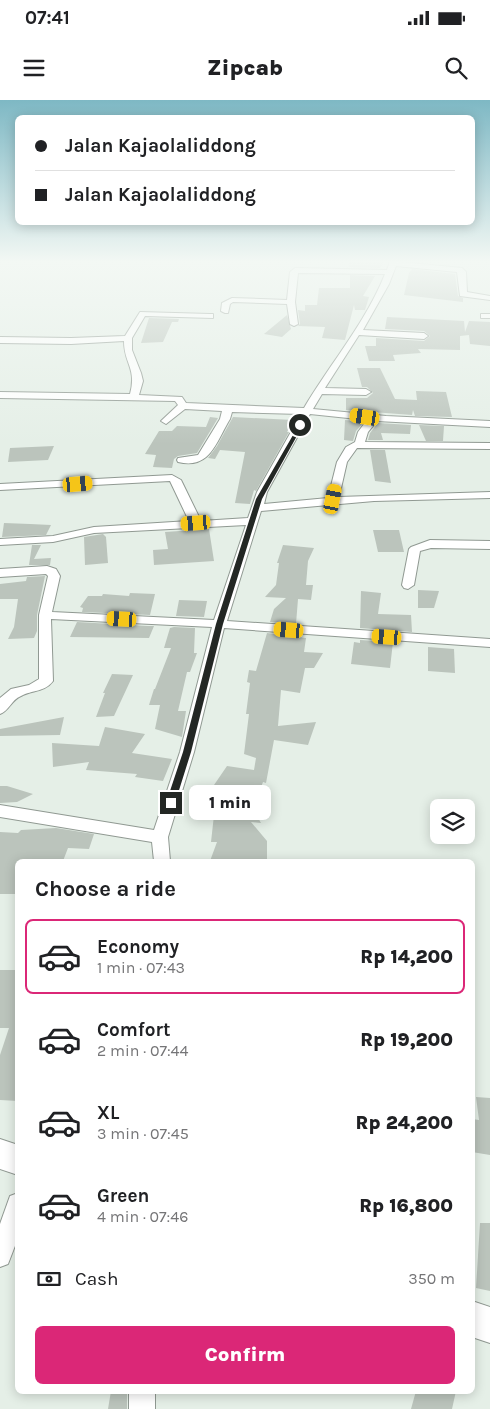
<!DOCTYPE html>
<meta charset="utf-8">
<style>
body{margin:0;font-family:Karla,sans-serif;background:#f2f2f2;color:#202124;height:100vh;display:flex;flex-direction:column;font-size:19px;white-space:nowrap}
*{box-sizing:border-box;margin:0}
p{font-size:16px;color:#757577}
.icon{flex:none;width:28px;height:28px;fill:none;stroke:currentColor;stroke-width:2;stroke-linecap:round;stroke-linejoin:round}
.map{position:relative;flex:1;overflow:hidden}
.sheet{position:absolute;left:15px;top:759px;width:460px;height:535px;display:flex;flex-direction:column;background:#fff;border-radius:8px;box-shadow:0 2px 12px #0003}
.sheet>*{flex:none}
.hud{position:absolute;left:15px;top:15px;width:460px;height:110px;border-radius:8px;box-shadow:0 2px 12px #0003;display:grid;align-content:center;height:110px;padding:0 20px;background:#fff}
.controls{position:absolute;left:430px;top:699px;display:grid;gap:10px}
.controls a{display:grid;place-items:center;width:45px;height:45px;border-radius:8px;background:#fff;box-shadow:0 2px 12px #0003;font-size:25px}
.end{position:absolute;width:22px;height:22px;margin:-11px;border:6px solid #232724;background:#fff;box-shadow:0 0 0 2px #fff}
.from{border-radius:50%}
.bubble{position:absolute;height:35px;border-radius:8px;background:#fff;box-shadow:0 2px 12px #0003;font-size:16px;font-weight:800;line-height:35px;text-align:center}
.car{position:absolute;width:15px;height:30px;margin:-15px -8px;border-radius:6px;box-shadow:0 0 4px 1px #0007;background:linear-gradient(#f5c518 24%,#345 0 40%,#f5c518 0 76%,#345 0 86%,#f5c518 0)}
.hud b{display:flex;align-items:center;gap:18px;height:48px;font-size:19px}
.hud b+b{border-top:1px solid #e0e0e0}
.hud i{width:12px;height:12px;background:#202124}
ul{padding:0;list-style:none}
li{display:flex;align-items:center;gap:15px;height:75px;margin:0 10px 8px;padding:0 10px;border:2px solid transparent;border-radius:8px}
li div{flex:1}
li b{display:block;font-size:19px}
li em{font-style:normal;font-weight:800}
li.active{border-color:#db2777}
li>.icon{width:45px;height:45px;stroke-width:1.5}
h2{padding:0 20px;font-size:22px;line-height:60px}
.pay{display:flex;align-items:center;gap:12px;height:55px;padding:0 20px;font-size:19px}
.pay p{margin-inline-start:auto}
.primary-button{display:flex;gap:10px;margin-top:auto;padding:10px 20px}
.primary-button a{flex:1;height:58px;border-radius:8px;background:#db2777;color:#fff;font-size:20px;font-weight:800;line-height:58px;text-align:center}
.status{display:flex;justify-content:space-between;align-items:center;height:35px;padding:0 25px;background:#fff;direction:ltr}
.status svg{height:14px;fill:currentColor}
header{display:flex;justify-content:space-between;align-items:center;height:65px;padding:0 20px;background:#fff;font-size:22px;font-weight:800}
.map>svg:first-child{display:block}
.building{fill:#bbc4bc}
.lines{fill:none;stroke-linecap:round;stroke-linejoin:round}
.minor-casing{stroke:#909992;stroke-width:2}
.highway-casing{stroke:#909992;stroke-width:2}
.minor{fill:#fff;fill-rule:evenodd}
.highway{fill:#fff;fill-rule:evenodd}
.route{fill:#232724}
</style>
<div class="status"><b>07:41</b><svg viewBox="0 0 49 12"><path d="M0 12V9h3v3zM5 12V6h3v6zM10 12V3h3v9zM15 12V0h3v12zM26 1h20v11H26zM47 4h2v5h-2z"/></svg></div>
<header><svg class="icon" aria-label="menu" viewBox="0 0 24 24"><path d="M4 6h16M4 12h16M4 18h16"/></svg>Zipcab<svg class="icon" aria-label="search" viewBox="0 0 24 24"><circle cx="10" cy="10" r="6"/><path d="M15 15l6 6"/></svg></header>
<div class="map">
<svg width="490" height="1309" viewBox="0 0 490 1309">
<rect width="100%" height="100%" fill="#e5efe7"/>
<g class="building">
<path d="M349,161L383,162L380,168L349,167Z"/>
<path d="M412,169L455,174L458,196L463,198V202L404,195L409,173Z"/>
<path d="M350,175L375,176L363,196L369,197L365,210H355L354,205L345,240L322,238L325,227L298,226L300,224L298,210L305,211V205H317L319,188H350Z"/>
<path d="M287,215L291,229L282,237L264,234Z"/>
<path d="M387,217L464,221L465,232L469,221L490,222V246L470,244L469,235L460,236V250L418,249L421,253L393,255L395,261H369L365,246H376V238L424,241L430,236L424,231L385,229Z"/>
<path d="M149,218L179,219L178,222H172L163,242L141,243Z"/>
<path d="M357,268H380L395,299L417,300L416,291L446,292L452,317L415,316L413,310L412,315L346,310V298H367L373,293L367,287H362Z"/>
<path d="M210,317L218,318L197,353L178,356L174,359L172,368L153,367L156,355L145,354L159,331H172L177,326L206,327Z"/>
<path d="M233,317L293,320L287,332H289L256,391L254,390L250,404L235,403L245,352L220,350L215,359L208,358L217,346Z"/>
<path d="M345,320L364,322L356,331L353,341L344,340Z"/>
<path d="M378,323L411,325L410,334L381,333L383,340H368L370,333Z"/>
<path d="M419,325L444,326L443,341H426Z"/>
<path d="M54,346L48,360L8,362L10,348Z"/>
<path d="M370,350H385L391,383L375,381Z"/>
<path d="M4,423L30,424L51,425L46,435L2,437Z"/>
<path d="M209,429L214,461L154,465L153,450L168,449L165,432Z"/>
<path d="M373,430H399L404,452H378Z"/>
<path d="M103,434L106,437L108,463L85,465L84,437Z"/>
<path d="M32,445H41L34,459L51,458L50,465H29Z"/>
<path d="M283,445L314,448L308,461L306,485H313L311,500L298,499L296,524L270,522L274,509L286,498L265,497L276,485L279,463H277Z"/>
<path d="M45,476L37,515V531L34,538L8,539L14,527L18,499H0V484L26,481L27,477Z"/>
<path d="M418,490L439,491L434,508H418Z"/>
<path d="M361,491L381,493L378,514L411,515L412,532L360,528Z"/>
<path d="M130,493L155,494L150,515L82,512L83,508L80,507L88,496H102L103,494L129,496Z"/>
<path d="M179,500L207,501L204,517L176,516Z"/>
<path d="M77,522L148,526H154L149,538L70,537Z"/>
<path d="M174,527L195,528L194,553H197L190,572H187L178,611H186L182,637L155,629L160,605H149L154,589H155L171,548H164L170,528Z"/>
<path d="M267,533L306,538L304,552L323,553L314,568H305L300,593L281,590L278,626L316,622L308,645L274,640L266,683L263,682L253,709L261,723L251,722L267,741V761H210L217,742H211L215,706H217L214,685L227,666L254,670L256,658L244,654L249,614H246L250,583L247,582L249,570L256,571Z"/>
<path d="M360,540L393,542L390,568L351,564L354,542L360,543Z"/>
<path d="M428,547L454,549L455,573L428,571Z"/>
<path d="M112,574L133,575L114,616L96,617L105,593H103Z"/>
<path d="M64,617L60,635L0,636V629Z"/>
<path d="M105,627L145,634L132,653L172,659L163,681L135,677L137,674L86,670L89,662L53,667L52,643L99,646Z"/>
<path d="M0,686H7L33,694L17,702L0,703Z"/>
<path d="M56,728L94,734L89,749L68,748L63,761H18V794H0V732L18,733L21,730Z"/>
<path d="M0,870H18V1001L0,1000V955L9,928H0Z"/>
<path d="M476,997L490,998V1055L472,1052V1019L479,1020Z"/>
<path d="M480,1123H490V1191L476,1188Z"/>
<path d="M111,1291H127V1309H108Z"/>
<path d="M416,1291H456L452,1309H411Z"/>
</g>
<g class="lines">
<g class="minor-casing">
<g id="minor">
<path d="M390,161L462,168L466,172L467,192L490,196V200L460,196L457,172L396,166L389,184L363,230L424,233L428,236L424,239L359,235L325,288L366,289L371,292L366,295L322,294L313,309L386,316L490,321V327L377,321L368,332L365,342L490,343V349L357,348L347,362L339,397L490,392V398L374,401L261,411L227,521L490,539V547L224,528L194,652L168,737L170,761H154L152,742L0,717V705L154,730L180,652L212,527L51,519L53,581C45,592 32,590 21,596C11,600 9,611 0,614V598L11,589L29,585L39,579V515L48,476L46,474L0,477V469L47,466L56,469L60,476L52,512L214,520L246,425L94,433L53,442L0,445V439L53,436L94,427L189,421L170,381L0,390V384L172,375L181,380L201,421L248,418L257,392L301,314L232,312L230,319C216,342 210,370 178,362L177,360L178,358L198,355L220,319L222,311L185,309L166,324L161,321L178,305L175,301L0,298V292L130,294C137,268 124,264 124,241L71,244L0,243V237L71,238L125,236L140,212L210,214H213V218L145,216L132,238V250L141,273L143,281L139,295L182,297L186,303L304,308C330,264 366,222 385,174L298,173L295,202L298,224L294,226L290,224L287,204L233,202L230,204L228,213H225L221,211L222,203L232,198L287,200L290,172L295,168L387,170ZM310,314L367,320L358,332L355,342L346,347L337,362L328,398L264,404L267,392Z"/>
<rect x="481" y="214" width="9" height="4"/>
<path d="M430,440L490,441V449L431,448L420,451L414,485L408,489L404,488L402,485L409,449L411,447Z"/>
<path d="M18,1093V1138L8,1164L0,1167V1124L10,1096Z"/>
<rect x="129" y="1291" width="26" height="18"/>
</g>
</g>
<g class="highway-casing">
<g id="highway">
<path d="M0,1039L18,1045V1075L0,1069Z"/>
<path d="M472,1201L490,1207V1243L472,1237Z"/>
</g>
</g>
<use href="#minor" class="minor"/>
<use href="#highway" class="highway"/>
</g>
<linearGradient id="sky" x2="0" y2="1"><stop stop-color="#7eb8c4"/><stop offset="0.47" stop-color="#f3f8f4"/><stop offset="1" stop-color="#f3f8f4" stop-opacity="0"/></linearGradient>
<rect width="490" height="344" fill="url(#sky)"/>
<path class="route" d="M300,323L303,325L262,399L223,524L191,652L175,703L174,705H168L166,703L183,652L216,524L256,399Z"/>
</svg>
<div class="controls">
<a><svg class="icon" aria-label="layers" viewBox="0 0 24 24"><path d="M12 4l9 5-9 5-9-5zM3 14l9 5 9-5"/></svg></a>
</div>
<i class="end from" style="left:300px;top:325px"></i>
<i class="end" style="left:171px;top:703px"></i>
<div class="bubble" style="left:189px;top:685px;width:82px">1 min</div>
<i class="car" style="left:365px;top:317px;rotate:279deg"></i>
<i class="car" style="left:78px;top:384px;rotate:85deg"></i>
<i class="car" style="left:333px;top:399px;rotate:11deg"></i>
<i class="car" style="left:196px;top:423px;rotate:266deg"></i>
<i class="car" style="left:122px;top:519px;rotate:273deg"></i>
<i class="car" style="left:289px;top:530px;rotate:275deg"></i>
<i class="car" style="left:387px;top:537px;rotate:274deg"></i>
<div class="hud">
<b><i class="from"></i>Jalan Kajaolaliddong</b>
<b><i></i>Jalan Kajaolaliddong</b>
</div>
<section class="sheet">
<h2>Choose a ride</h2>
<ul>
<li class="active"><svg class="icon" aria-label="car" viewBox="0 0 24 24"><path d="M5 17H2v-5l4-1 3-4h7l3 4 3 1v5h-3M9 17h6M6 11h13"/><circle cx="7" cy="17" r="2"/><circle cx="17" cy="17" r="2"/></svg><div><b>Economy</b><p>1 min · 07:43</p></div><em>Rp 14,200</em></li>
<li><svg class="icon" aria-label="car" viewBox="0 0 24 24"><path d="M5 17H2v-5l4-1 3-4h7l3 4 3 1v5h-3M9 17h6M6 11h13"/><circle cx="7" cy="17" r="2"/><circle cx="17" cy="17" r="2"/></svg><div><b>Comfort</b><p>2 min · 07:44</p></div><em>Rp 19,200</em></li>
<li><svg class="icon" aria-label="car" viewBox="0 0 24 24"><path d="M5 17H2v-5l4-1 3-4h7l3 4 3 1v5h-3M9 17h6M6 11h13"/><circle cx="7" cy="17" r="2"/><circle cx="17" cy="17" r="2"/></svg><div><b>XL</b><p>3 min · 07:45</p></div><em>Rp 24,200</em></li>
<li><svg class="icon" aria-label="car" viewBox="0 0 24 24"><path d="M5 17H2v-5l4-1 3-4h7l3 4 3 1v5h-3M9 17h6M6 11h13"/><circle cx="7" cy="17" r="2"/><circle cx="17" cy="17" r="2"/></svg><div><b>Green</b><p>4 min · 07:46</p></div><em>Rp 16,800</em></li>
</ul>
<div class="pay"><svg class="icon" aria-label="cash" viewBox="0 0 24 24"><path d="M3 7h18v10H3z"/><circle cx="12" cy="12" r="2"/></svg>Cash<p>350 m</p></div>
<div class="primary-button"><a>Confirm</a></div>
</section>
</div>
